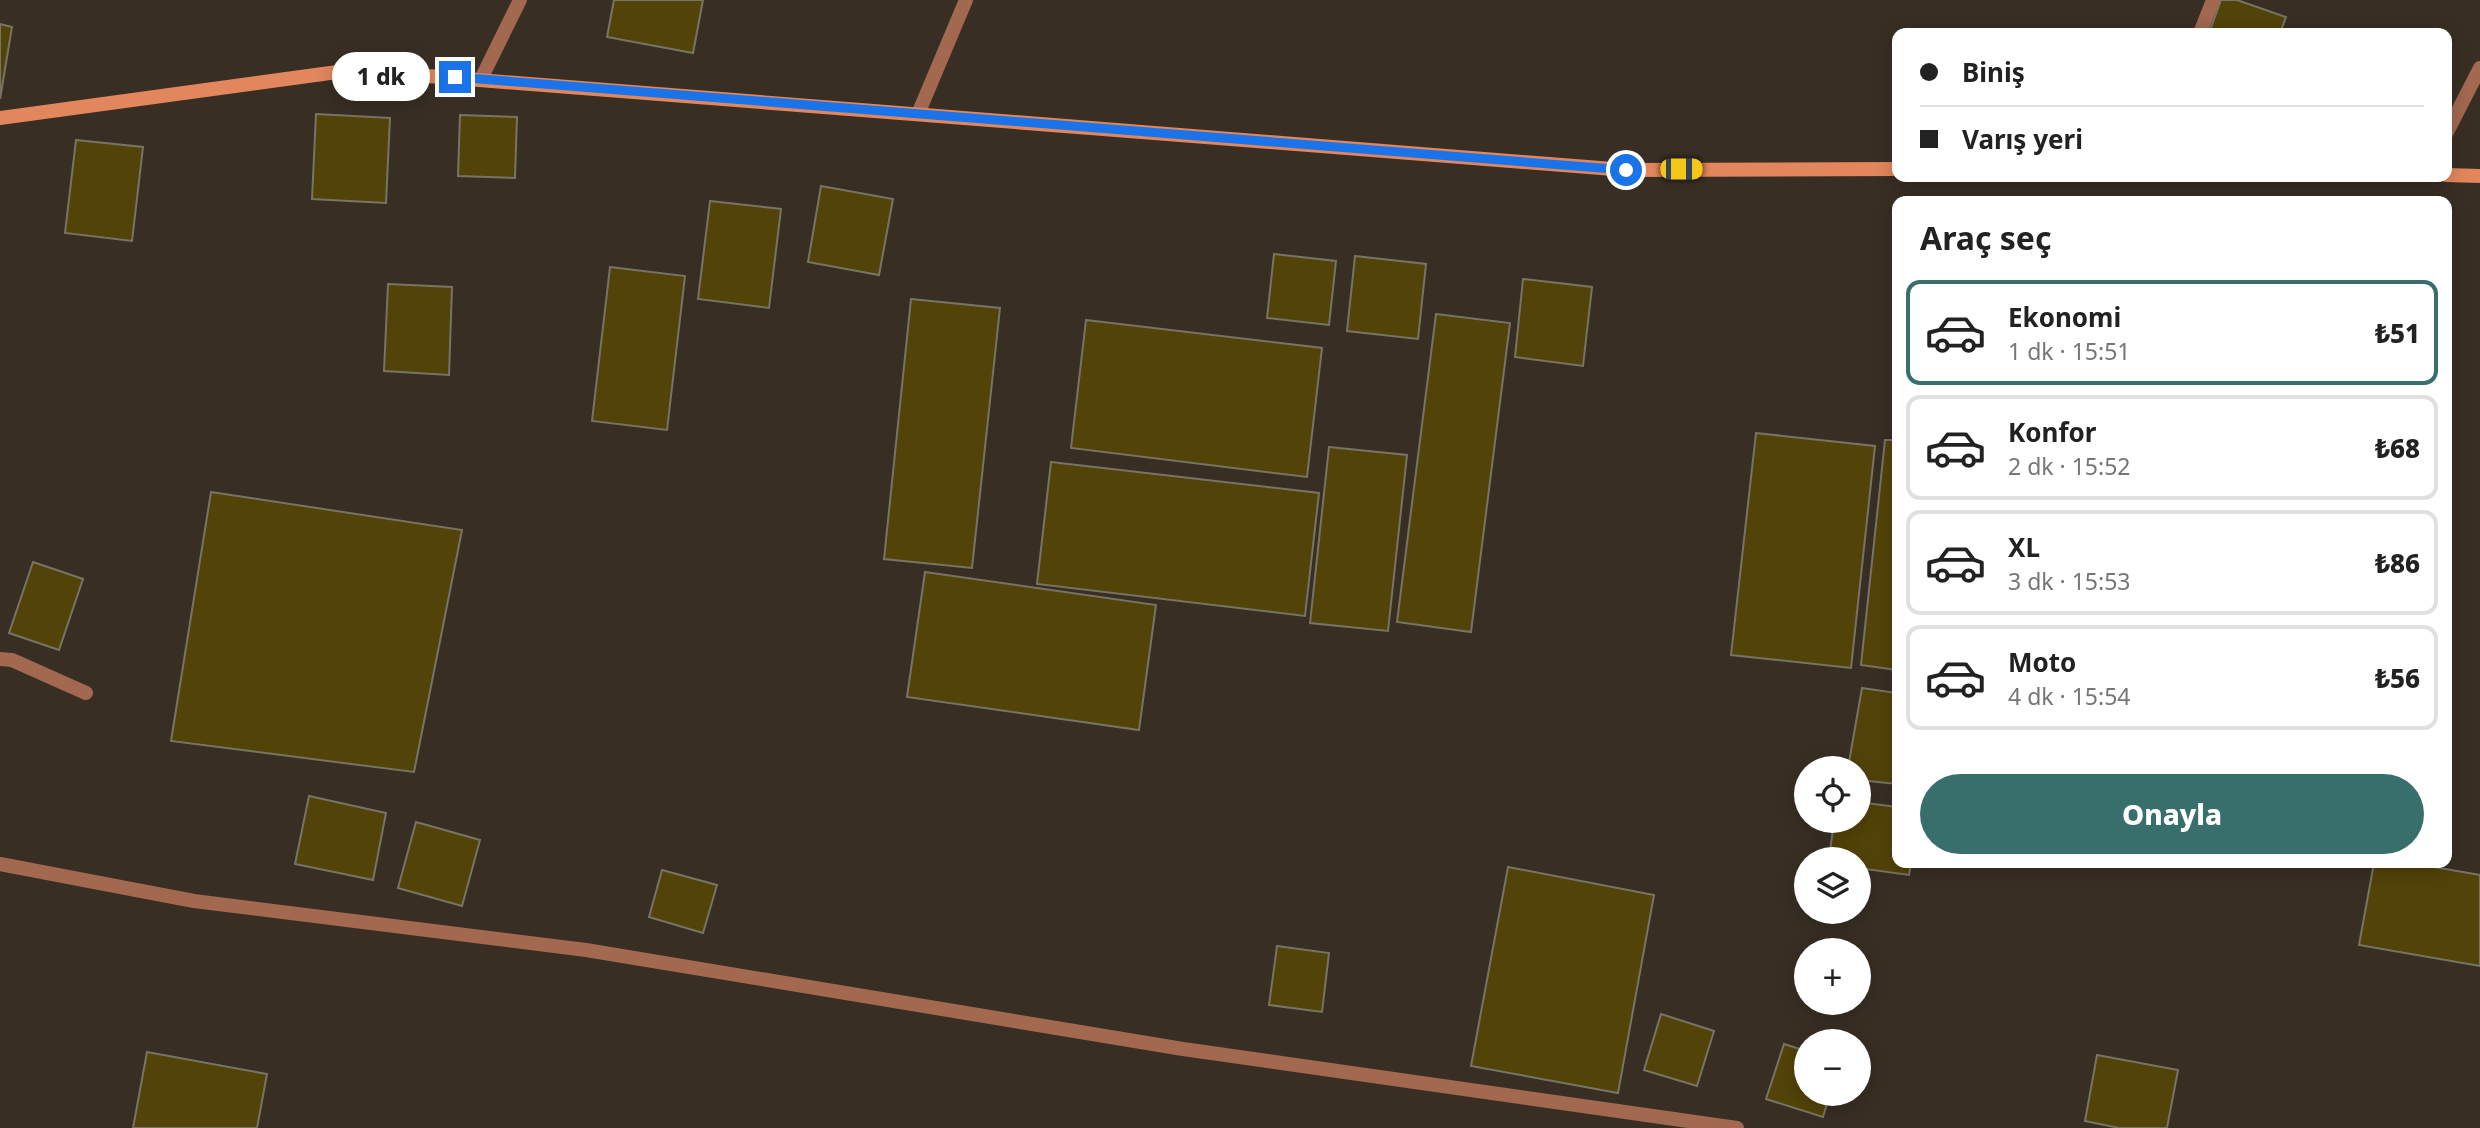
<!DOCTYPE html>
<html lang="tr">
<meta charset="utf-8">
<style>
body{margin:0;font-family:"Noto Sans",sans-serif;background:#f6f6f6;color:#222;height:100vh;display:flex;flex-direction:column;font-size:26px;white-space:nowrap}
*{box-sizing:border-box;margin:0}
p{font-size:23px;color:#767676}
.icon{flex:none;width:38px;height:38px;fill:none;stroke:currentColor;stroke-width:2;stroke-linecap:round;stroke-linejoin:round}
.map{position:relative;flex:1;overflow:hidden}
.side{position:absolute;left:1892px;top:196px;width:560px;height:672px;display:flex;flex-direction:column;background:#fff;border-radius:14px;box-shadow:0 4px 18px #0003}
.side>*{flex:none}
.top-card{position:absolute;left:1892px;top:28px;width:560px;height:154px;border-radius:14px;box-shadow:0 4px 18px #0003;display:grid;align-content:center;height:154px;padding:0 28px;background:#fff}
.controls{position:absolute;left:1794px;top:756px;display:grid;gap:14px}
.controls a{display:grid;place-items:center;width:77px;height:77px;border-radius:50%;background:#fff;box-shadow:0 4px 18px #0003;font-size:35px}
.end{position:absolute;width:32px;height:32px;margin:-16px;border:9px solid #1a73e8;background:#fff;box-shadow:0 0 0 4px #fff}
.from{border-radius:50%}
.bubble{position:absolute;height:49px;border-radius:24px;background:#fff;box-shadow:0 4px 18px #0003;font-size:23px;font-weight:800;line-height:49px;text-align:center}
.car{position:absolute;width:21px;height:42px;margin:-21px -10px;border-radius:9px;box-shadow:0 0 5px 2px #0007;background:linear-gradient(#f5c518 24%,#345 0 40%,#f5c518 0 76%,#345 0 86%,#f5c518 0)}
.top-card b{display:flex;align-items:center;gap:24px;height:66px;font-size:26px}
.top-card b+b{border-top:2px solid #e0e0e0}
.top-card i{width:18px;height:18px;background:#222}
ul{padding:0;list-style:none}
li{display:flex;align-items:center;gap:21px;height:105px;margin:0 14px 10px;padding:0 14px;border:4px solid #e0e0e0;border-radius:14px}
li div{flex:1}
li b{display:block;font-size:26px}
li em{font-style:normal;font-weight:800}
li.active{border-color:#386f6d}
li>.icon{width:63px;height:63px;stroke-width:1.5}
h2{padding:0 28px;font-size:32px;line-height:84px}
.button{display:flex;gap:14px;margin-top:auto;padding:14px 28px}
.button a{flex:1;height:80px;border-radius:42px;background:#386f6d;color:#fff;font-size:28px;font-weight:800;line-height:80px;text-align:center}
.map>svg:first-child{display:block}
.building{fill:#524308;stroke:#787465;stroke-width:2}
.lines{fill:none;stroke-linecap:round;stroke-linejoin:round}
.street{stroke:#a26850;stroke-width:14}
.secondary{stroke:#e2865e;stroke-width:14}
.route{stroke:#1a73e8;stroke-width:9}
</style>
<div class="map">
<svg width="2480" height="1128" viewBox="0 0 2480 1128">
<rect width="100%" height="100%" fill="#382e24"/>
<g class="building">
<path d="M614,0H703L693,53L607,37Z"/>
<path d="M2221,0H2237L2286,17L2280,33H2209Z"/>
<path d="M0,24L12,27L0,99Z"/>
<path d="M316,114L390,118L386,203L312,199Z"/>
<path d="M460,115L517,117L515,178L458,176Z"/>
<path d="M76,140L143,147L132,241L65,233Z"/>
<path d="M821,186L893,199L879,275L808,262Z"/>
<path d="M710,201L781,209L769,308L698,299Z"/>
<path d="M1274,254L1336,261L1329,325L1267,318Z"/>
<path d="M1355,256L1426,264L1418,339L1347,331Z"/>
<path d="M610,267L685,276L667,430L592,421Z"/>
<path d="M1523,279L1592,287L1583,366L1515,357Z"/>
<path d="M388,284L452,287L449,375L384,371Z"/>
<path d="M911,299L1000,308L972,568L884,559Z"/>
<path d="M1436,314L1510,323L1471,632L1397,622Z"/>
<path d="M1086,320L1322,348L1307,477L1071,448Z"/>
<path d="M1756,433L1875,446L1851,668L1731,655Z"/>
<path d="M1885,440H1897V670L1861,665Z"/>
<path d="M1329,447L1407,455L1388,631L1310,623Z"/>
<path d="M1051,462L1319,493L1305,616L1037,584Z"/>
<path d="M211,492L462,530L414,772L171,741Z"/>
<path d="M33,562L83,579L59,650L9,633Z"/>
<path d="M925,572L1156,605L1139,730L907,697Z"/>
<path d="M1862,688L1897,693V784L1858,780V768H1848Z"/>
<path d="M309,796L386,813L373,880L295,864Z"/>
<path d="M1858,802L1897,807V863H1911L1909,875L1858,868V859H1829L1834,821H1858Z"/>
<path d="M416,822L480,840L462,906L398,888Z"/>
<path d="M2374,863H2411L2480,875V966L2359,945Z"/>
<path d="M1508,867L1654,895L1618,1093L1471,1066Z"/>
<path d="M662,870L717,885L703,933L649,917Z"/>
<path d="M1277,946L1329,953L1322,1012L1269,1005Z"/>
<path d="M1661,1014L1714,1031L1697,1086L1644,1070Z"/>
<path d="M1784,1044L1806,1051V1094H1830L1823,1117L1766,1099Z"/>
<path d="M147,1052L267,1074L257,1128H133Z"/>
<path d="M2097,1055L2178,1070L2167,1128H2119L2085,1121Z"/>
</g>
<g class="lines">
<g class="street">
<path d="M2200,33L2213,0"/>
<path d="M481,79L520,0"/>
<path d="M918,114L966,0"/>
<path d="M2446,134L2480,68"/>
<path d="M0,659L12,660L86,693"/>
<path d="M0,864L194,901L586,950L1183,1049L1737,1128"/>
</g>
<g class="secondary">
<path d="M0,118L352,70L1626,170L1897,169"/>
<path d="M2446,175L2480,176"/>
</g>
</g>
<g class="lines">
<path class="route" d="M455,77L1626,170"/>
</g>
</svg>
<div class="controls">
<a><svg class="icon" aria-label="locate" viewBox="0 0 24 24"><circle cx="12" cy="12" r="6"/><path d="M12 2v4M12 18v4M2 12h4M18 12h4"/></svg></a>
<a><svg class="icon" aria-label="layers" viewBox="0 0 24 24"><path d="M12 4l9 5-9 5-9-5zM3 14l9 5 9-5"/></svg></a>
<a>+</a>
<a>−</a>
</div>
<i class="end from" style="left:1626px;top:170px"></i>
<i class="end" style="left:455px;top:77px"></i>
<div class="bubble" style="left:332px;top:52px;width:98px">1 dk</div>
<i class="car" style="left:1681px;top:169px;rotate:90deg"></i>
<div class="top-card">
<b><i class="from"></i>Biniş</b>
<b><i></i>Varış yeri</b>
</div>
<section class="side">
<h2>Araç seç</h2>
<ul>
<li class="active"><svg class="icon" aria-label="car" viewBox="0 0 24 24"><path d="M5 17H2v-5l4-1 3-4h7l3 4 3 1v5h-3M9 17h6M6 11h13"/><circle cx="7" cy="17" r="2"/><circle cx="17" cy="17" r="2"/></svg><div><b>Ekonomi</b><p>1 dk · 15:51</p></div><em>₺51</em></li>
<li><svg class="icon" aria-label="car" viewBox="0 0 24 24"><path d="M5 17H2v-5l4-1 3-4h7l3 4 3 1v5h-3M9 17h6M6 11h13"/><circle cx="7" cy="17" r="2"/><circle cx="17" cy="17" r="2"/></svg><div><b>Konfor</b><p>2 dk · 15:52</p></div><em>₺68</em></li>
<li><svg class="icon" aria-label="car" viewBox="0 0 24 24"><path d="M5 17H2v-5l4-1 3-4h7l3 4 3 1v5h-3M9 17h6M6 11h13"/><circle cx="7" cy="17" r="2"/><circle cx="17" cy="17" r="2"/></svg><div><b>XL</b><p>3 dk · 15:53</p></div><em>₺86</em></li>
<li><svg class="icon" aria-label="car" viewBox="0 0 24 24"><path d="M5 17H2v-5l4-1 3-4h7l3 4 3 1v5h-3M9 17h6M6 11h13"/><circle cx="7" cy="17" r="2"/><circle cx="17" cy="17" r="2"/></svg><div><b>Moto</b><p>4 dk · 15:54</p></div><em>₺56</em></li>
</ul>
<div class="button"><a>Onayla</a></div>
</section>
</div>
